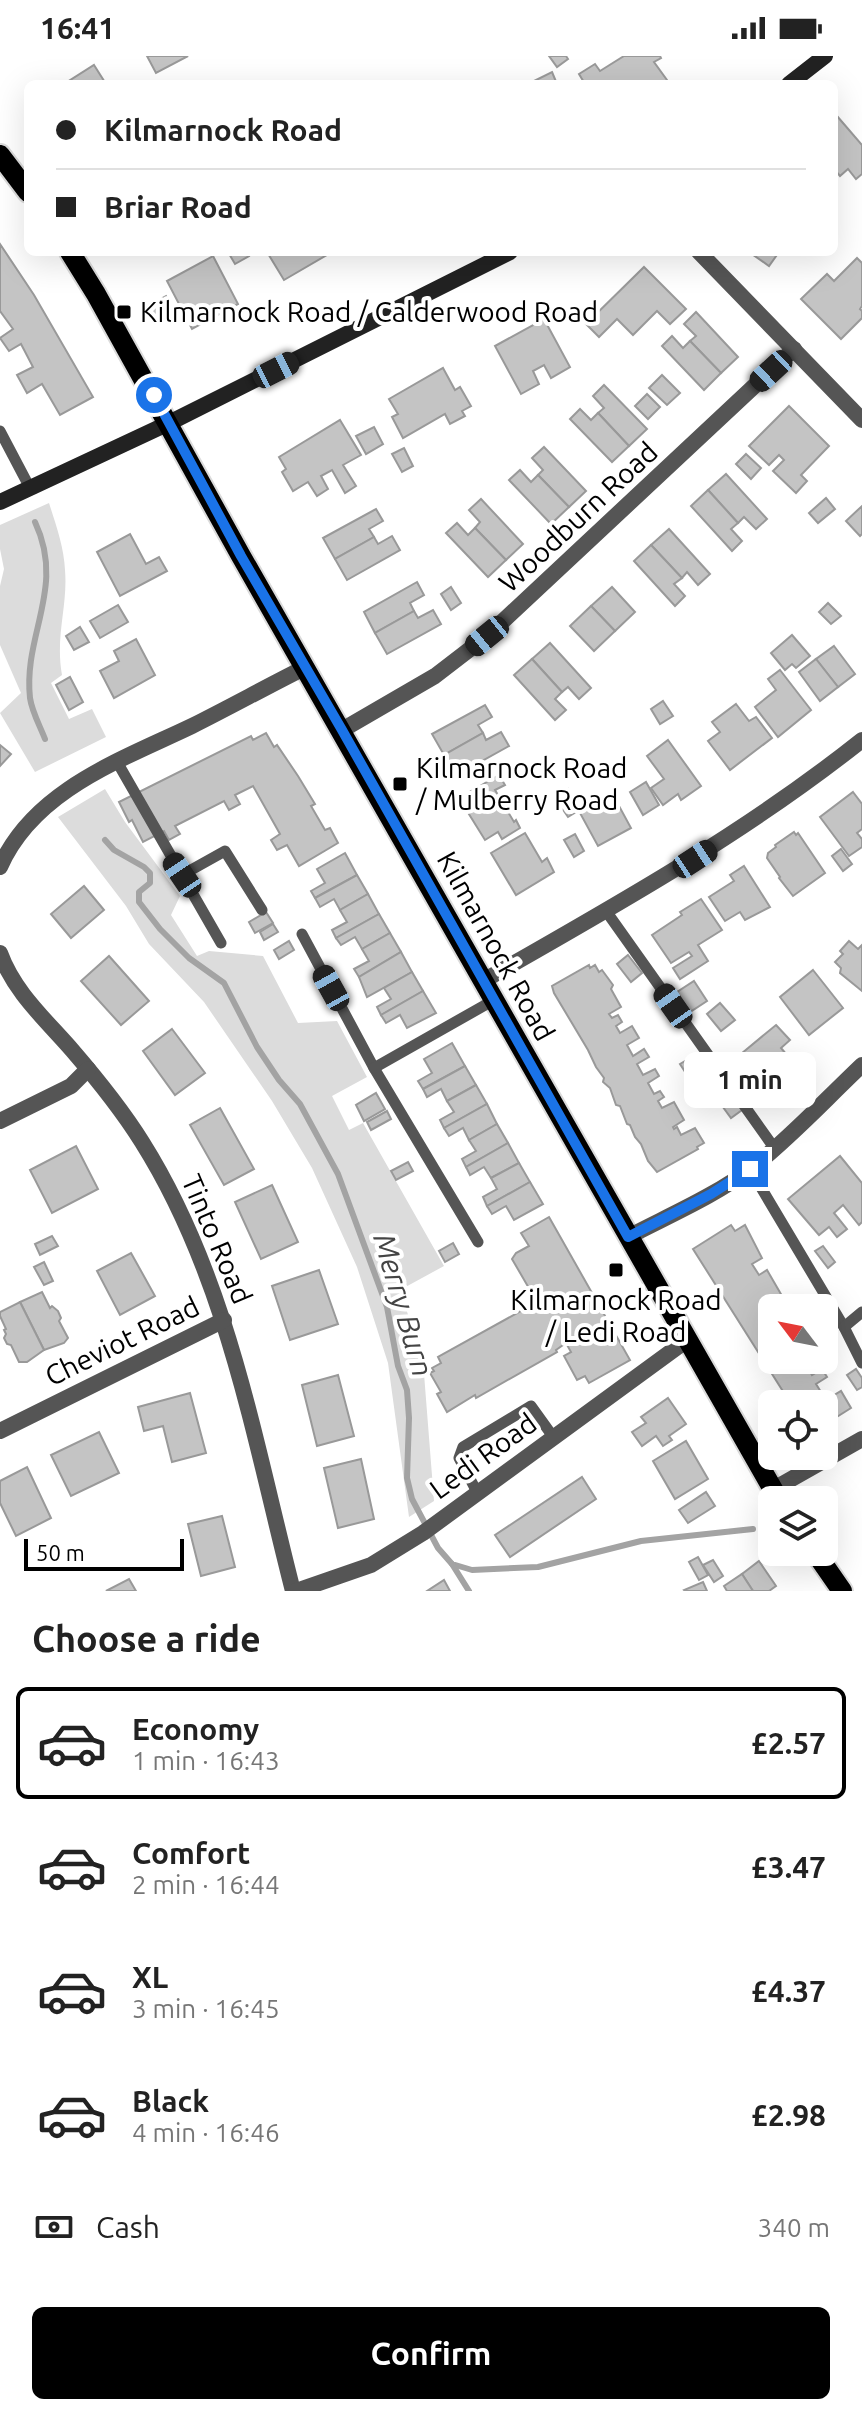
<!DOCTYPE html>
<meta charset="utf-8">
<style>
body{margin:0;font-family:Ubuntu,sans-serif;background:#f6f6f6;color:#222;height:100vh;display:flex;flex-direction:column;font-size:30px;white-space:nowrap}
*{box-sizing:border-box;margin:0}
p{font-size:26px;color:#767676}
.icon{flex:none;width:44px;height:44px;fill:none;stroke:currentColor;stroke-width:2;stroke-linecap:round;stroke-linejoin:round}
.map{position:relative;height:1535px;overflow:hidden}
.details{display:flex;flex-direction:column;background:#fff;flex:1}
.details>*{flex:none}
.guide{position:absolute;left:24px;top:24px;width:814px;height:176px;border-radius:12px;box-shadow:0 8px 32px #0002;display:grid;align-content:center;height:176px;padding:0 32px;background:#fff}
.needle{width:52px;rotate:302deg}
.controls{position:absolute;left:758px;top:1238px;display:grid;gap:16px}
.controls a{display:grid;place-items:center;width:80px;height:80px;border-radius:12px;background:#fff;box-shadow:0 8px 32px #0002;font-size:40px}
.scale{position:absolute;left:24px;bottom:20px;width:160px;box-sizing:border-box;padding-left:8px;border:4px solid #000;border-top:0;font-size:22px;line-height:28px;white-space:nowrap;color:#000;-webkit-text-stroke:6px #fff;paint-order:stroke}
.end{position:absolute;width:36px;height:36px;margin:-18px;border:10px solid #1a73e8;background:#fff;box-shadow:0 0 0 4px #fff}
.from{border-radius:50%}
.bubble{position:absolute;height:56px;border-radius:12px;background:#fff;box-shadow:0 8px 32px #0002;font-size:26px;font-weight:700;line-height:56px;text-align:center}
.car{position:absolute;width:24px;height:48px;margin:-24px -12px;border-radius:10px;box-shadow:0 0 6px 2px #0007;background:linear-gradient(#222 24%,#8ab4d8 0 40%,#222 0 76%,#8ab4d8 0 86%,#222 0)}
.guide b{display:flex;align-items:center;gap:28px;height:76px;font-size:30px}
.guide b+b{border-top:2px solid #e0e0e0}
.guide i{width:20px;height:20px;background:#222}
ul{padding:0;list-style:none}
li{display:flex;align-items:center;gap:24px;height:112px;margin:0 16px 12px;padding:0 16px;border:4px solid transparent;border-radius:12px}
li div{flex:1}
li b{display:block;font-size:30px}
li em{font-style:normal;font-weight:700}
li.current{border-color:#000}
li>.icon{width:72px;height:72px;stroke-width:1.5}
h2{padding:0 32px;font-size:36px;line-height:96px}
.pay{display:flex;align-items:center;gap:20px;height:88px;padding:0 32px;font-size:30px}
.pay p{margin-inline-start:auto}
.cta{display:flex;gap:16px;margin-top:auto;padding:16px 32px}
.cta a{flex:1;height:92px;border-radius:12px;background:#000;color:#fff;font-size:32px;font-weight:700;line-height:92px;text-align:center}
.status{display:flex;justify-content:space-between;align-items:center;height:56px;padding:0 40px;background:#fff;direction:ltr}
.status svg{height:22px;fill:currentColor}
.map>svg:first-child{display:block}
.green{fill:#dcdcdc}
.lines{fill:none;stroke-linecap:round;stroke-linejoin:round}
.stream{stroke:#a3a3a3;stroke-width:6}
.building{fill:#c4c4c4;stroke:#999;stroke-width:2}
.primary-casing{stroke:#dbdbdb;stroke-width:24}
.service{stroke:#555;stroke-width:11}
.minor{stroke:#555;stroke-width:16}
.secondary{stroke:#222;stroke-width:16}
.primary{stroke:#000;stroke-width:20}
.route{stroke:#1a73e8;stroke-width:10}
.poi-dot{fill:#000;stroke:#fff;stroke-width:3}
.labels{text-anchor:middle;stroke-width:8;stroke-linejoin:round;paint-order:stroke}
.poi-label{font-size:28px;fill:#000;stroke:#fff;text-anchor:start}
.street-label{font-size:28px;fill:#000;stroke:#fff}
.water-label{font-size:30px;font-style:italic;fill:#444;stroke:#fff}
</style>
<div class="status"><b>16:41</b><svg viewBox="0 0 49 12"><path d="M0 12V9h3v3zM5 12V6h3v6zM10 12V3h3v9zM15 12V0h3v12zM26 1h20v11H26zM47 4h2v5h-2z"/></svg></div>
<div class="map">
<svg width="862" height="1535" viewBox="0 0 862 1535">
<rect width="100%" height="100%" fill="#fff"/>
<g class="green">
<path d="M49,447C56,469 64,491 65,514C68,550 55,580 62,619L51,627L69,663L92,653L106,681L35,716L0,657L21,637L0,589V530L4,513L0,493V469Z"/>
<path d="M105,733L125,766L180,840L171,859L197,900L209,895L263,900L298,967L337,965L367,1021L332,1040L349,1074L363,1067L444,1210L400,1234L423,1305L434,1445L409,1461L388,1307L357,1211L312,1112L272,1045L204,946L149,888L126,850L58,761Z"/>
</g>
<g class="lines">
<g class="stream">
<path d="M35,466C66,532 23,578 30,642C32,656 40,670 45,683"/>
<path d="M105,784L114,794L144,811L150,817V827L139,836V846L160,873L189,902L224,927L257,991L279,1024L300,1048L338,1118L387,1251L398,1310L407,1334L409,1362L407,1422L412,1443L438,1492L452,1508L472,1514L538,1511L641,1485L753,1473"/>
<path d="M452,1508L469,1535"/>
</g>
</g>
<g class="building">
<path d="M147,0H188L156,17Z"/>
<path d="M549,0H566L568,3L557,11Z"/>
<path d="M624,0H660L661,2L654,6L667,24L662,28H585L579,18L595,8L600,15Z"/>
<path d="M94,9L106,28H64Z"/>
<path d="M552,16L557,28H528Z"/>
<path d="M837,60L862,89V118L856,123L848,113L840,120L834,113V63Z"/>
<path d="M0,188L34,239L93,341L60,359L42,328L27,337L17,319L33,311L21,288L9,295L0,282L13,273L0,255Z"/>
<path d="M228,196H247L249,200L235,208Z"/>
<path d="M267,196H332L284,224Z"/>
<path d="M754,196H779L769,210L752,198Z"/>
<path d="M213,200L238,248L192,273L167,225Z"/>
<path d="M857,202L862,207V250L860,253L862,255V262L841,283L801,243L827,218L834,225Z"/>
<path d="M644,211L686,253L670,268L657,255L633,279L617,263L599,281L586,268Z"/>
<path d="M166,240L172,251L151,262L146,251Z"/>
<path d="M696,256L738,301L721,317L690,285L696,280L684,268Z"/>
<path d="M544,263L570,311L551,322L544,309L533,315L539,328L521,338L495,290Z"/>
<path d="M672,280L683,292L690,285L721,317L704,334L662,290Z"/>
<path d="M443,312L455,334L460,331L471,350L462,355L465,360L450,368L445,358L403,382L392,361L398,358L389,343Z"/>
<path d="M662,319L680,337L667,349L649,332Z"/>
<path d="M604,329L647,373L629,390L598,357L604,352L593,340Z"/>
<path d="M647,338L660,351L648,363L635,350Z"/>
<path d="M789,350L829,390L801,419L807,425L796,437L773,415L784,404L779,399L769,409L749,390Z"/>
<path d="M580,353L591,364L598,357L629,390L612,406L570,363Z"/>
<path d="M340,364L361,399L343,409L356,430L345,437L332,414L321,420L328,433L317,440L308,426L293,435L282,416L286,413L279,401Z"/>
<path d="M374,371L383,388L366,398L356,380Z"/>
<path d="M544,391L586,435L569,451L538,419L543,414L532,402Z"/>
<path d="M404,392L413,410L402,416L392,398Z"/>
<path d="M746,398L761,412L751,423L736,408Z"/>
<path d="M520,414L531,426L538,419L569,451L551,468L509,424Z"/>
<path d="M726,418L767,463L756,473L744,461L738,467L708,434Z"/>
<path d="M708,434L738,467L731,473L742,485L732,495L691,450Z"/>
<path d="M826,442L835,453L818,467L809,457Z"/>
<path d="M481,443L523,488L506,504L475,472L480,466L469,454Z"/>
<path d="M862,450V478L860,480L846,465Z"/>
<path d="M376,453L383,465L369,473L374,481L335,503L323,482Z"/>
<path d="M457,467L468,479L475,472L506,504L488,521L446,477Z"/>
<path d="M669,473L710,518L698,529L687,516L682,522L651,489Z"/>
<path d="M130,478L146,508L159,501L167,515L120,540L97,496Z"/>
<path d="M392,480L400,494L347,524L335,503L374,481L378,488Z"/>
<path d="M651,489L682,522L674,528L685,540L675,550L634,505Z"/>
<path d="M417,526L424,539L410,547L414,555L375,577L364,556Z"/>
<path d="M451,531L461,547L451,554L441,538Z"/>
<path d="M612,531L635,556L615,575L591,550Z"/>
<path d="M828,547L841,560L831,568L819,556Z"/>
<path d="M118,549L128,566L100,582L90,565Z"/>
<path d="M591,550L615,575L594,595L570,570Z"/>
<path d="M433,554L441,568L387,598L375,577L414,555L418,562Z"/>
<path d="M80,571L89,586L74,594L66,580Z"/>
<path d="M792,579L810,600L796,612L792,608L785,614L771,597Z"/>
<path d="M136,583L155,619L114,642L100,615L119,605L114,595Z"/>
<path d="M550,587L591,632L579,643L568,631L562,636L532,603Z"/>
<path d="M834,590L855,618L838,631L816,603Z"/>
<path d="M532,603L562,636L555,643L566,654L555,664L514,619Z"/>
<path d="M816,603L838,631L820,645L799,616Z"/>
<path d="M780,614L811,654L778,681L755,651L776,634L768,623Z"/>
<path d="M70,621L83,646L69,654L56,629Z"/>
<path d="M663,645L673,660L660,668L651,653Z"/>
<path d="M736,648L749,665L756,661L772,682L730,714L708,685L720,676L712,666Z"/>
<path d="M485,649L492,661L478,669L483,677L444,699L432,678Z"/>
<path d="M501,676L509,690L455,720L444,699L483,677L486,684Z"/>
<path d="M266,677L274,691L277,689L298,720L315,748L311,750L325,774L330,772L338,787L299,810L287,789L277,794L271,784L280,778L253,730L235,739L240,748L229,754L224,745L175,770L180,778L169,784L164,775L143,786L132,764L129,766L119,746L251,680L253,684Z"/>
<path d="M668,684L701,730L681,744L678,738L663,749L651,732L664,723L647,700Z"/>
<path d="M0,689L11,698L0,710Z"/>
<path d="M499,719L505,729L495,734L514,766L516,764L520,772L502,783L498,776L485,784L459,742Z"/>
<path d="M646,726L659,749L643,759L630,736Z"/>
<path d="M568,733L581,753L568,761L555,742Z"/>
<path d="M853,736L862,748V773L857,777L862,783V791L849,800L820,761Z"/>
<path d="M600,746L605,755L618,748L631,772L598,790L580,757Z"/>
<path d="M794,776L796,779L798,777L825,817L793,840L779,822L780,821L767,802L768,797L776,791L775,789Z"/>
<path d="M525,777L542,806L547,802L554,816L516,839L491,797Z"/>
<path d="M575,778L584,795L574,801L564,784Z"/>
<path d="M841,793L852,808L843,815L832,800Z"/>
<path d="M345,797L357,819L315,842L311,835L325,827L317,813Z"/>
<path d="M744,810L770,851L745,864L740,856L725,865L709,841L734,825L730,819Z"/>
<path d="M357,819L368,838L340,854L334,843L320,851L315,842Z"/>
<path d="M84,830L104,854L71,882L51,858Z"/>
<path d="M368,838L379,858L336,882L332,874L347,866L340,854Z"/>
<path d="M701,843L722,874L698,889L708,905L680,923L673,912L692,900L689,896L671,907L652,879L682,859L680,856Z"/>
<path d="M266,856L273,867L255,877L249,866Z"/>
<path d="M379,858L390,877L362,893L355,881L341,889L336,882Z"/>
<path d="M273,868L278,876L264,884L260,876Z"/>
<path d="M390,877L401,896L359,921L354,913L369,905L362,893Z"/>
<path d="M289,885L294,894L279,903L274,894Z"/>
<path d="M849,885L858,893L862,889V935L840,917L841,912L835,906L843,898L840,895Z"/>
<path d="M401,896L412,916L367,941L359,921Z"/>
<path d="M628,899L642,917L631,926L617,908Z"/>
<path d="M109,900L149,945L121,969L81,925Z"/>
<path d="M589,909L590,912L595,909L599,916L602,914L613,929L611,933L621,951L609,958L612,962L618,959L622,966L616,970L620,977L632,970L639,982L627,989L633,1000L644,993L649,1001L637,1008L643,1019L655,1013L659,1020L648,1027L654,1038L660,1035L664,1041L658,1045L662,1052L674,1046L684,1064L673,1071L674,1073L677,1071L681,1079L695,1072L704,1087L697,1091L698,1093L657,1116L648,1105L641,1088L635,1081L630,1069L627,1068L620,1050L616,1049L610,1032L603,1026L604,1022L596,1011L588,994L554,937L552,930Z"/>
<path d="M813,914L843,952L809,979L780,941Z"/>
<path d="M412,916L423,935L381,959L377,951L391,943L384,932Z"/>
<path d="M694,925L707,945L690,956L677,936Z"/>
<path d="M423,935L436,957L407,972L400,959L386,967L381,959Z"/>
<path d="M720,947L735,964L721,975L707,958Z"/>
<path d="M776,969L790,984L781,992L792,1005L784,1012L786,1015L759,1041L730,1007Z"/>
<path d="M172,973L205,1017L175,1039L143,995Z"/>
<path d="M452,987L465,1010L423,1033L418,1025L432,1017L424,1003Z"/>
<path d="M697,998L705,1013L689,1022L680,1008Z"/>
<path d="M465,1010L476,1029L447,1045L441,1033L427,1041L423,1033Z"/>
<path d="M476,1029L487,1048L444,1072L440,1064L454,1056L447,1045Z"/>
<path d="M376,1037L385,1053L364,1065L356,1049Z"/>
<path d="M731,1039L742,1054L731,1062L720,1047Z"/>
<path d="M487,1048L497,1068L469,1084L463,1072L449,1080L444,1072Z"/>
<path d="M220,1052L254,1113L224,1129L190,1069Z"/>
<path d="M387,1055L391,1063L371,1074L367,1066Z"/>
<path d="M497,1068L508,1087L466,1111L462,1103L476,1095L469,1084Z"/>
<path d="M508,1087L519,1107L491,1122L484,1111L470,1119L466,1111Z"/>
<path d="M76,1090L98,1133L52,1157L30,1114Z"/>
<path d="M840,1100L862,1127V1166L859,1169L843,1149L834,1157L847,1173L837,1181L829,1171L819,1179L788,1143Z"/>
<path d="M408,1106L413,1115L396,1124L391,1115Z"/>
<path d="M519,1107L530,1126L487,1150L483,1141L497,1133L491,1122Z"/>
<path d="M530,1126L543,1148L514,1164L506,1150L492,1158L487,1150Z"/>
<path d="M272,1129L298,1186L261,1203L235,1146Z"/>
<path d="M549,1161L630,1304L589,1327L585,1320L577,1324L564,1300L571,1296L566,1287L556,1294L557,1296L476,1342L475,1339L447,1356L437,1338L441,1336L430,1317L434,1315L432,1312L441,1307L438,1301L537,1246L512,1203L516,1197L529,1190L521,1177Z"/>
<path d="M731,1169L735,1175L745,1169L762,1202L752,1208L759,1219L767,1214L789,1252H772V1304H812L806,1308L812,1319L822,1313L827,1321L816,1328L826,1344L841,1335L851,1352L824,1369V1348H791L693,1193Z"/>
<path d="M52,1180L58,1190L40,1199L35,1188Z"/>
<path d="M453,1187L459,1198L445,1206L439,1195Z"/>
<path d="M823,1190L835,1206L828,1212L815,1195Z"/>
<path d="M131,1197L155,1240L120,1259L97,1215Z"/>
<path d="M44,1206L53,1225L44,1229L34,1211Z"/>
<path d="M319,1214L338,1268L290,1284L272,1230Z"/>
<path d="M42,1236L50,1252L52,1250L58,1255L61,1262L59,1265L68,1282L64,1287L44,1294L20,1246Z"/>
<path d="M20,1246L44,1294L27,1306H19L11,1289L7,1288L4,1282L6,1278L4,1274L6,1273L0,1260V1256Z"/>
<path d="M856,1313L862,1322V1331L857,1334L847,1319Z"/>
<path d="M338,1319L354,1380L317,1390L302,1329Z"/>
<path d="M190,1337L206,1397L172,1406L163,1370L144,1375L138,1351Z"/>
<path d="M668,1342L686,1368L669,1380L672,1384L663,1390L656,1380L642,1390L632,1376L646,1367L641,1361Z"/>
<path d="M99,1376L119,1417L71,1440L51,1399Z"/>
<path d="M686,1385L708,1423L675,1443L653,1405Z"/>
<path d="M361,1403L374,1463L338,1472L324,1412Z"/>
<path d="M27,1411L51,1462L16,1480L0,1447V1425Z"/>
<path d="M582,1421L596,1443L510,1501L495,1479Z"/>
<path d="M706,1436L715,1450L688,1467L679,1454Z"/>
<path d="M222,1460L235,1511L201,1520L188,1468Z"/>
<path d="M698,1501L708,1519L699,1524L689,1506Z"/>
<path d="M713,1504L723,1520L714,1526L703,1509Z"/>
<path d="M759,1505L776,1530L769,1535H753L742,1518Z"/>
<path d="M742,1518L753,1535H727L724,1530Z"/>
<path d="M129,1523L136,1535H106Z"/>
<path d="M444,1524L450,1535H427Z"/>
<path d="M703,1526L707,1535H685L684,1534Z"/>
</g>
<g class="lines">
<g class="primary-casing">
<g id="primary">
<path d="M0,99L28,136"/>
<path d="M70,196L96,238L241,500L779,1444"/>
<path d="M815,1496L842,1535"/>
</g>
</g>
<g class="service">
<path d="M0,375L30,432"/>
<path d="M116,704L221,887"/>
<path d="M182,819L225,795L262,854"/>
<path d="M606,855L775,1093"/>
<path d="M302,878L374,1012L478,1186"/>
<path d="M374,1012L494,944"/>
<path d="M750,1113L844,1271L862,1307"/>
<path d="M844,1271L862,1256"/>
<path d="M477,1436L459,1402L463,1391L531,1350L554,1382"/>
</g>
<g class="minor">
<path d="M699,196L862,364"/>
<path d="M342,674L435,620L487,580L794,293"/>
<path d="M0,811C34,734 121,704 192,670C230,651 268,630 306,611"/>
<path d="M0,897C14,936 46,964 72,994C97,1023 122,1054 142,1086C227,1221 254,1383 293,1535"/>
<path d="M483,925C613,851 744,778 862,684"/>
<path d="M0,1065L71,1030L88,1013"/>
<path d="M628,1181C670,1159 715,1140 753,1111C792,1080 826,1043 862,1009"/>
<path d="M0,1375L224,1264"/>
<path d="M772,1434L862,1383"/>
<path d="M296,1535L371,1509L423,1477L687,1284"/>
</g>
<g class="secondary">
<path d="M789,28L825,0"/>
<path d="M0,446L169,367L510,196"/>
</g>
<use href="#primary" class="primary"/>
</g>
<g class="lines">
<path class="route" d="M154,339L241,500L342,674L628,1181L711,1138L750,1113"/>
</g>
<g class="poi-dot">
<rect x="116" y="248" width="16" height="16" rx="4"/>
<rect x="392" y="720" width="16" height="16" rx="4"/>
<rect x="608" y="1206" width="16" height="16" rx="4"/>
</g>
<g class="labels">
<g class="poi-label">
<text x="140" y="266">Kilmarnock Road / Calderwood Road</text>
<text x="416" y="722">Kilmarnock Road<tspan x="416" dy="32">/ Mulberry Road</tspan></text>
<text x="616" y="1254" text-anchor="middle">Kilmarnock Road<tspan x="616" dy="32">/ Ledi Road</tspan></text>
</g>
<g class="street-label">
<text transform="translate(578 461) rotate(-43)" y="10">Woodburn Road</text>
<text transform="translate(496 890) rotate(61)" y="10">Kilmarnock Road</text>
<text transform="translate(217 1183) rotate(67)" y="10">Tinto Road</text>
<text transform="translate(122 1285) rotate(-26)" y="10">Cheviot Road</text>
<text transform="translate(483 1400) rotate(-36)" y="10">Ledi Road</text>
</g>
<g class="water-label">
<text transform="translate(403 1249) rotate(74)" y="10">Merry Burn</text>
</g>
</g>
</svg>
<div class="controls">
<a><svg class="needle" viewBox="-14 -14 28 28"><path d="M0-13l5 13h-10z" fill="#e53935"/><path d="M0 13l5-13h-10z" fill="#767676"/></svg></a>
<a><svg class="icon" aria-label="locate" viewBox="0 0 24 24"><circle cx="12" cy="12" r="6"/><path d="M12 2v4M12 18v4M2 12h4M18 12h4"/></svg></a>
<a><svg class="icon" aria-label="layers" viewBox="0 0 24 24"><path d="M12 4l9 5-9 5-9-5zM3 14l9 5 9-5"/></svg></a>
</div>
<div class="scale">50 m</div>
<i class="end from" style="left:154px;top:339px"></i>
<i class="end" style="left:750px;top:1113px"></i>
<div class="bubble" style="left:684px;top:996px;width:132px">1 min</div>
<i class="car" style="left:276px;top:314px;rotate:63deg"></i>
<i class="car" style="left:771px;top:315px;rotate:227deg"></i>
<i class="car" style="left:487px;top:580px;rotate:231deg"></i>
<i class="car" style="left:695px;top:803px;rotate:57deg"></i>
<i class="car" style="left:182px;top:819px;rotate:326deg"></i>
<i class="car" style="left:331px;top:932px;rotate:331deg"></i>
<i class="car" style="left:673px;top:950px;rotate:325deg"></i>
<div class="guide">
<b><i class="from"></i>Kilmarnock Road</b>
<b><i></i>Briar Road</b>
</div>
</div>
<section class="details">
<h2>Choose a ride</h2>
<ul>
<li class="current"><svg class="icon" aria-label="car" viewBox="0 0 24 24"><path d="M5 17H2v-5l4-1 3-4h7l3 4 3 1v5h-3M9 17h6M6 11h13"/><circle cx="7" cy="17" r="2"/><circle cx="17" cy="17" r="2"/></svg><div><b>Economy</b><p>1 min · 16:43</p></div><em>£2.57</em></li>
<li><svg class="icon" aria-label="car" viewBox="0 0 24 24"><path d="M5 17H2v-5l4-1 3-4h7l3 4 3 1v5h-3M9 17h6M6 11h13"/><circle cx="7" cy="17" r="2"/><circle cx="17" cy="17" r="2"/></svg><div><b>Comfort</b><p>2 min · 16:44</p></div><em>£3.47</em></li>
<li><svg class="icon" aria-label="car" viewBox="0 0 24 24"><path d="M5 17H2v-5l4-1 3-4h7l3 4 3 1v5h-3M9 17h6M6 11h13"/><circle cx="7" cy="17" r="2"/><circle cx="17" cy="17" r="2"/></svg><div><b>XL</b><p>3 min · 16:45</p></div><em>£4.37</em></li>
<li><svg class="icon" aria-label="car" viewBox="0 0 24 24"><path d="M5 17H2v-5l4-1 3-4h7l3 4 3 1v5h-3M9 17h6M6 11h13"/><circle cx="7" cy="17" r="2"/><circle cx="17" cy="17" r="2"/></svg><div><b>Black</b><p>4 min · 16:46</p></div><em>£2.98</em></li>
</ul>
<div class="pay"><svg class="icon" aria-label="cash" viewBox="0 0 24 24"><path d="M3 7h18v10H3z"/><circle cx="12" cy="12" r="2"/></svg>Cash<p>340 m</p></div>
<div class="cta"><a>Confirm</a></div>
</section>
